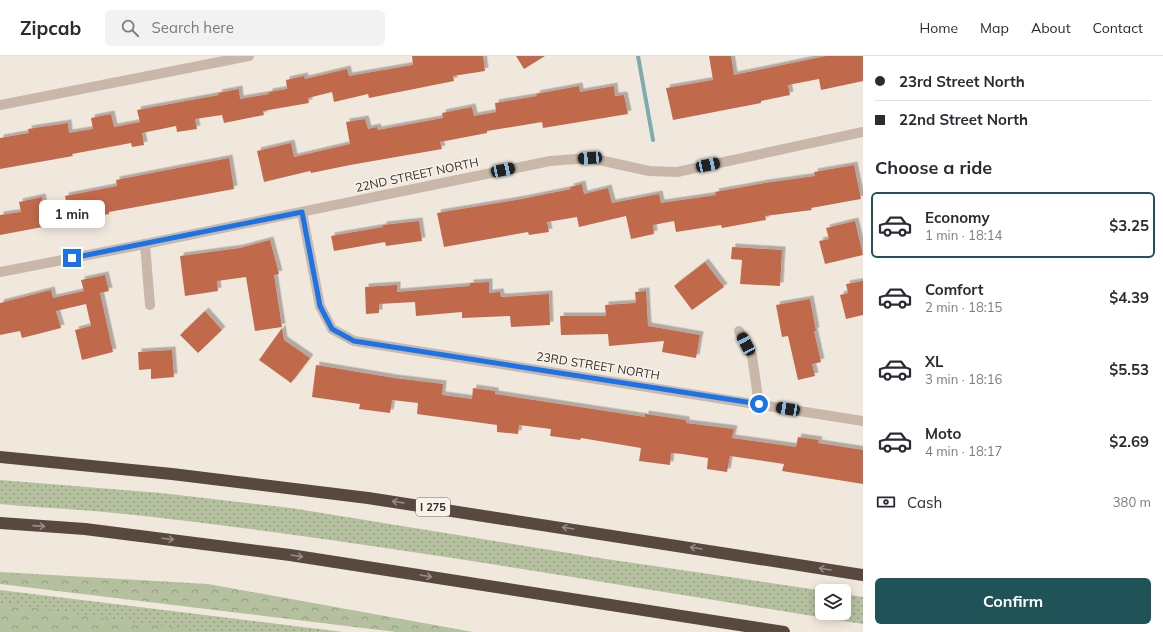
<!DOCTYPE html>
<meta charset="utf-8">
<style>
body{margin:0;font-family:Mulish,sans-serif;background:#f2f2f3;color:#2b2b33;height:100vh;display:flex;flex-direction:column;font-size:15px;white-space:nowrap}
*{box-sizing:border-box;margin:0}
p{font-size:13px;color:#7c7c81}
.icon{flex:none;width:22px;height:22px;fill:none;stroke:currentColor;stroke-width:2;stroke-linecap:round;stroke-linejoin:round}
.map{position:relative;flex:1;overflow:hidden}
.panel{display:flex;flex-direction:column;background:#fff;width:300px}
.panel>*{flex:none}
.hud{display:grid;align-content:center;height:88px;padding:0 12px;background:#fff}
.controls{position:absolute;left:815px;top:528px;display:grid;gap:8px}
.controls a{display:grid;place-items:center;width:36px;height:36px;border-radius:6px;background:#fff;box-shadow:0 2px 10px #0003;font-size:20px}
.end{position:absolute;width:18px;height:18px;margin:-9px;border:5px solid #1a73e8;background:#fff;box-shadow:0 0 0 2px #fff}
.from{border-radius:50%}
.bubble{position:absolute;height:28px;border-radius:6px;background:#fff;box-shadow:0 2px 10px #0003;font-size:13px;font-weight:700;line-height:28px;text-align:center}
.car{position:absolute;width:12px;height:24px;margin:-12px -6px;border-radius:5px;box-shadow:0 0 3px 1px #0007;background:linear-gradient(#222 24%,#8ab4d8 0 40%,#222 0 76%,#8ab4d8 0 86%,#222 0)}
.hud b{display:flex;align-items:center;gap:14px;height:38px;font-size:15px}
.hud b+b{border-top:1px solid #e1e1e2}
.hud i{width:10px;height:10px;background:#2b2b33}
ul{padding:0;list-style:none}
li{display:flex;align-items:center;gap:12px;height:66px;margin:0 8px 6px;padding:0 4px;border:2px solid transparent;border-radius:6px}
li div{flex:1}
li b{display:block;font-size:15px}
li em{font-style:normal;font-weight:700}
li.active{border-color:#205357}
li>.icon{width:36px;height:36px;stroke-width:1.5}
h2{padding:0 12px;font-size:18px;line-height:48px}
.pay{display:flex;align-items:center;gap:10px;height:44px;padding:0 12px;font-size:15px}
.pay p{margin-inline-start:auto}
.button{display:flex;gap:8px;margin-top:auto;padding:8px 12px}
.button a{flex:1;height:46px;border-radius:6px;background:#205357;color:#fff;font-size:16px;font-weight:700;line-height:46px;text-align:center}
header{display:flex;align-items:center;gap:24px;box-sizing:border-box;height:56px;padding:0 20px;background:#fff;border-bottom:1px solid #e1e1e2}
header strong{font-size:19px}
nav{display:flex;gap:22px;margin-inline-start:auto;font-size:14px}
.search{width:280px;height:36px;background:#f2f2f3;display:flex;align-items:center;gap:10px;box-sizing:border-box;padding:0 14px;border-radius:6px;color:#7c7c81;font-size:15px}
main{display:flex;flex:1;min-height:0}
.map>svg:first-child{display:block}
.grass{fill:url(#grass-dots)}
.forest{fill:url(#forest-crowns)}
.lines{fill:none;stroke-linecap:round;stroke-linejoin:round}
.stream{stroke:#7dabae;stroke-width:4}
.building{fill:#c1694c;filter:url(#shadow)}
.street{stroke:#c9b8aa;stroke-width:10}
.highway{stroke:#574840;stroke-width:12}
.oneway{stroke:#988c84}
.route{stroke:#1a73e8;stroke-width:5}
.labels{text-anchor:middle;stroke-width:3;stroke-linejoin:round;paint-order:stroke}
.shield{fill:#f9f2ea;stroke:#716863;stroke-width:1}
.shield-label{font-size:11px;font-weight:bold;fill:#372d29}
.street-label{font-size:12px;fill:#372d29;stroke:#f9f2ea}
</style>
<header>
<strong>Zipcab</strong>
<div class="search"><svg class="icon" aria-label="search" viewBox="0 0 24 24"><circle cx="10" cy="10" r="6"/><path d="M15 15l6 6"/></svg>Search here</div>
<nav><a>Home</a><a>Map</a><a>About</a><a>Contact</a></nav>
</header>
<main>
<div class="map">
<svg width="863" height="576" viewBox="0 0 863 576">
<defs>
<pattern id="grass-dots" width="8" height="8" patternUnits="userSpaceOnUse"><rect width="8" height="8" fill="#b4c09e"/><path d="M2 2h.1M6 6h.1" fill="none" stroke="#939c81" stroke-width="1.8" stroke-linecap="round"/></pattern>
<pattern id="forest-crowns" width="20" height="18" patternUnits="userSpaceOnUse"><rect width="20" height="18" fill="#b4c09e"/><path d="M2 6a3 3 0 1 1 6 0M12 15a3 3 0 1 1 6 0" fill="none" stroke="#939c81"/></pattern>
<filter id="shadow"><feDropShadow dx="3.5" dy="-3.5" stdDeviation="0" flood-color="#0004"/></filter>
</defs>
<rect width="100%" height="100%" fill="#f1e8dd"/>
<g class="grass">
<path d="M0,424L161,437L291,452L606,503L825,535H822V557H844V538L863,541V568C621,530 379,486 135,459C91,454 45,452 0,448Z"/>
<path d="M0,534L343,576H0Z"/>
</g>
<g class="forest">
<path d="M0,516L208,528L473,576H396L0,528Z"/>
<path d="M0,547L202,576H0Z"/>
</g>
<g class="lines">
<path class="stream" d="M638,0L653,84"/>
</g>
<g class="building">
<path d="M412,0H483L485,15L453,20L454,25L369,42L368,38L334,46L332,36L308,42L309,47L263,55L264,59L224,67L222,59L195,63L197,73L177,76L176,70L142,77L144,89L132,91L131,87L72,98L73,100L0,113V82L29,77L28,73L68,67L69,77L93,73L91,62L111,58L114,71L140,66L137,54L219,39L218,37L239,33L240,43L269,38V36L287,33L286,24L304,20L305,23L347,13L349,20L413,9Z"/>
<path d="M516,0H545L524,13Z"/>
<path d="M709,0H731L734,19L826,0H863V25L821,34L819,23L788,29L790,39L761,45V47L673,64L666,32L713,24Z"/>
<path d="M579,30L580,36L614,30L615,40L624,39L628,58L543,72L542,66L487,75V77L440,86L442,93L350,109L311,117L310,115L264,126L257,95L291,87L294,101L350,88L346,66L365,63L368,73L377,71L378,74L443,62L442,57L472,51L474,60L496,56L495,47L537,40L536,38Z"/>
<path d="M229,102L234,133L109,156V158L70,165L65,140L117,130L116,124Z"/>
<path d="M854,109L861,143L811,152L812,154L765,160L766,164L722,172L721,169L676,176L674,165L653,169L654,178L631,183L626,160L579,171L577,161L547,166L549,176L529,179L528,176L444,191L437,157L522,143L571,133L570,131L582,128L584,138L608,132L612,147L659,138L661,147L716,139L715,136L765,127L815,120L814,116Z"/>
<path d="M42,141L48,170L0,179V159L21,156L19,146Z"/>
<path d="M419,165L422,185L386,190L385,186L334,195L331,180L383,171V169Z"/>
<path d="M855,165L863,199L825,208L819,185L829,183L826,172Z"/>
<path d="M270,184L279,218L274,219L282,271L255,275L246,221L217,225L218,235L185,240L180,200L240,192Z"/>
<path d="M732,191L782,194L780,230L740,228L742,204L731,203Z"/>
<path d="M705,206L724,231L692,254L674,230Z"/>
<path d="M105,219L109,235L100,237L113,296L82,304L75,274L91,270L86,248L56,255L61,272L22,282L20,275L0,279V247L51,234L53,242L84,235L81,224Z"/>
<path d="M863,225V259L846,263L840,239L848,237L846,228Z"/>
<path d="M489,226V237L500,236L501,241L549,238L550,269L511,271L510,260L462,262V256L416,260L415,246L379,248V257L366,258L365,231L397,229V236L470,230V227Z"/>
<path d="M646,235L648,270L700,279L696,302L662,296L664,285L609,290L608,278L561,279L560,260H606L605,249L636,247L635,236Z"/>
<path d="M810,243L816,275H814L821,306L812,308L815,320L798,324L788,280L782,281L776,249Z"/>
<path d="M205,255L222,274L198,297L180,279Z"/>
<path d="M282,272L284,284L310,302L291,327L259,304Z"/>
<path d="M172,294L174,321L151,323V313L139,314L138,296Z"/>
<path d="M316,309L394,322L443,328L442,339L472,343L473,332L495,335V338L645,361V358L686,364V367L734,373L732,382L796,391L798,381L819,384L818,387L863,394V428L782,415L784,408L730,400L727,416L707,413L708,402L682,398L671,397L670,409L639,405L641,392L581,382L580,384L550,380L551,373L519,369L518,378L497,376V369L417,358L418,347L392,344L390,357L359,353L360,348L312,341Z"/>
</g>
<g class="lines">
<g class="street">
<path d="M0,49L249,0"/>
<path d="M302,156L320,250L332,273L354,285L863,365"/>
<path d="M145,188L150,249"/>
<path d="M0,216L145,188L550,105L590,102L649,115L677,116L863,76"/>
<path d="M739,275L752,300L759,348"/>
</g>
<g class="highway">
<path d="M0,401L172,418L368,442L863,519"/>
<path d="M0,467L85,473L290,499L784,576"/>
</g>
</g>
<defs><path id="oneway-shaft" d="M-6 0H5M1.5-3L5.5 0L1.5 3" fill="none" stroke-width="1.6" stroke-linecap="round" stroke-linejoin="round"/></defs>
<g class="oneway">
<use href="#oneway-shaft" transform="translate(398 446) rotate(-171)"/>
<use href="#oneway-shaft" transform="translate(39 470) rotate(4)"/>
<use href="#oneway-shaft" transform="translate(568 472) rotate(-171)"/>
<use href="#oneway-shaft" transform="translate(168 483) rotate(7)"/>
<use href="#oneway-shaft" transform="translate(696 492) rotate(-171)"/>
<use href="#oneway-shaft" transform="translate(297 500) rotate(9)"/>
<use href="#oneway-shaft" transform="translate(825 513) rotate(-171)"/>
<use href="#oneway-shaft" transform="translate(426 520) rotate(9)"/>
</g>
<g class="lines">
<path class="route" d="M72,202L302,156L320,250L332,273L354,285L759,348"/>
</g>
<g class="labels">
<rect class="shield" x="416" y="442" width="34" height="18" rx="3"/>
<g class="shield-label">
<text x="433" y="455">I 275</text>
</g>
<g class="street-label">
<text transform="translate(417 119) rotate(-12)" y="4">22ND STREET NORTH</text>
<text transform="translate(598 310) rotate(9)" y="4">23RD STREET NORTH</text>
</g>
</g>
</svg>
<div class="controls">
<a><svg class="icon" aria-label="layers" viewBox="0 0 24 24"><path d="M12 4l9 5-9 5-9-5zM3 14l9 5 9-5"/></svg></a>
</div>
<i class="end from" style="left:759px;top:348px"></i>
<i class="end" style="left:72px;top:202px"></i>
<div class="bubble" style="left:39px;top:144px;width:66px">1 min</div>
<i class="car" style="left:590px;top:102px;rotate:266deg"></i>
<i class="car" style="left:708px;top:109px;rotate:78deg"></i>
<i class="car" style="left:503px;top:114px;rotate:78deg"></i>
<i class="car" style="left:746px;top:288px;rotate:332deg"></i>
<i class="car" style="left:788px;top:353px;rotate:279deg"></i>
</div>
<section class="panel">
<div class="hud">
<b><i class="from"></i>23rd Street North</b>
<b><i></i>22nd Street North</b>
</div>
<h2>Choose a ride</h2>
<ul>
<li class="active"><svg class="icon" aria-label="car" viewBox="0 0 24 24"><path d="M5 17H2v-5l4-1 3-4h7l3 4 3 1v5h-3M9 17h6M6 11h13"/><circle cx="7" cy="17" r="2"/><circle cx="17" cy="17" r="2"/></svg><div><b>Economy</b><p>1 min · 18:14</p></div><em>$3.25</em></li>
<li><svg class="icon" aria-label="car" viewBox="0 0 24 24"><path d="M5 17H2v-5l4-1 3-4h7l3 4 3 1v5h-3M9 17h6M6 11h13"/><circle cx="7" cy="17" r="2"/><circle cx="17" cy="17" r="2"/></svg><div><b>Comfort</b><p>2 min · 18:15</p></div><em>$4.39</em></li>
<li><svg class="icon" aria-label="car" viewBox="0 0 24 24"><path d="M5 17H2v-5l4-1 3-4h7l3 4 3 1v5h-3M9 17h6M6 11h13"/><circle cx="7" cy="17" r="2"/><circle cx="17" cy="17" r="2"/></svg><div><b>XL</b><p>3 min · 18:16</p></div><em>$5.53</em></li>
<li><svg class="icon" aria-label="car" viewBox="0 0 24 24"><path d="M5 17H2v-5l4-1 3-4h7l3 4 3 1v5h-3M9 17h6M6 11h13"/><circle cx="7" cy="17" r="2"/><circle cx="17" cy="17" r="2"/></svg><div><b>Moto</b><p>4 min · 18:17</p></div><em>$2.69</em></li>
</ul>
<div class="pay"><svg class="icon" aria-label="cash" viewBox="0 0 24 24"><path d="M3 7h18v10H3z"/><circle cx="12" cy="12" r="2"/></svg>Cash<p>380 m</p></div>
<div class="button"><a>Confirm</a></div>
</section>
</main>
